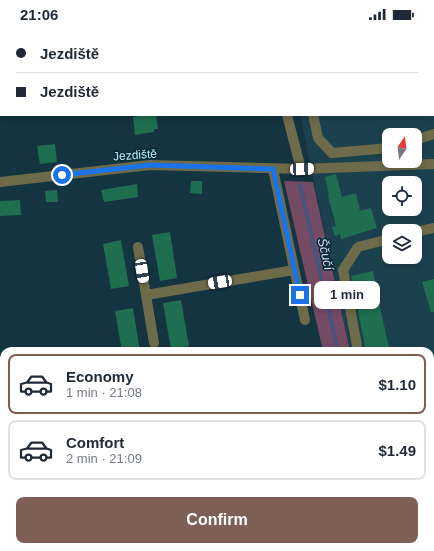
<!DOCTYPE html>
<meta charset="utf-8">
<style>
body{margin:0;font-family:Helvetica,sans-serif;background:#f2f2f3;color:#1f2937;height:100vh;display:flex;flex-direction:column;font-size:15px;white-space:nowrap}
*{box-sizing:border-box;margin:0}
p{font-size:13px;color:#747a83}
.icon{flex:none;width:22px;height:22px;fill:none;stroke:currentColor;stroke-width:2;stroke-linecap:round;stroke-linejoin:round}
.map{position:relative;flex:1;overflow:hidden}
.details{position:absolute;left:0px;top:319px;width:434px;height:204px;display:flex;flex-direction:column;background:#fff;border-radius:12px 12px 0 0;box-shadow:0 2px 6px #0003}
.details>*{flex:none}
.banner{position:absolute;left:0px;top:0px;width:434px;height:88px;box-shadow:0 2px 6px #0003;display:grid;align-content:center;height:88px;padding:0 16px;background:#fff}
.needle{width:26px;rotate:14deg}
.fabs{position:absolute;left:382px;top:100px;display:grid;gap:8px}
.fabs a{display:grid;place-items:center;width:40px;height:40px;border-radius:8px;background:#fff;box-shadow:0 2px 6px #0003;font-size:20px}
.end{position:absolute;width:18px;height:18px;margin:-9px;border:5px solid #1a73e8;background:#fff;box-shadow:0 0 0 2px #fff}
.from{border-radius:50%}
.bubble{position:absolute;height:28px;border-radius:8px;background:#fff;box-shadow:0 2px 6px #0003;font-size:13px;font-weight:700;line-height:28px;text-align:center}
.car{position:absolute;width:12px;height:24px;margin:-12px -6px;border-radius:5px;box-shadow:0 0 3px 1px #0007;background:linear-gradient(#fff 24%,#345 0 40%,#fff 0 76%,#345 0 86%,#fff 0)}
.banner b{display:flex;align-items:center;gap:14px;height:38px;font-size:15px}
.banner b+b{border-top:1px solid #e0e1e3}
.banner i{width:10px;height:10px;background:#1f2937}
ul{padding:7px 0 0;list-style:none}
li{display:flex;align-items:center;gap:12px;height:60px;margin:0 8px 6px;padding:0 8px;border:2px solid #e0e1e3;border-radius:8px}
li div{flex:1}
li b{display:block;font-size:15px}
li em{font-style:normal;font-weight:700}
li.active{border-color:#7e5f57}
li>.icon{width:36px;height:36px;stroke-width:1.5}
.primary-button{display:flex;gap:8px;margin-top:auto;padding:8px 16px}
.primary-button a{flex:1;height:46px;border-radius:8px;background:#7e5f57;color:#fff;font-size:16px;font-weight:700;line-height:46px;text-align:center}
.status{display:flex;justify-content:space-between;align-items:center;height:28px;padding:0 20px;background:#fff;direction:ltr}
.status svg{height:11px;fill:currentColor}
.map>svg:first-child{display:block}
.built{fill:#1c414e;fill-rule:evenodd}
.green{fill:#744b63}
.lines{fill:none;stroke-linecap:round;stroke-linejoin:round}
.stream{stroke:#4a537b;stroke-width:4}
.building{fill:#1f6e50}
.minor{stroke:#6d6b49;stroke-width:10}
.route{stroke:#1a73e8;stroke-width:5}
.labels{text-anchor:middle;stroke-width:3;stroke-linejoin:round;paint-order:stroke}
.street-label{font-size:12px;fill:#bdecff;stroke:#072a35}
.water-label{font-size:13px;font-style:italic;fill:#d8d9fc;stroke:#072a35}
</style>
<div class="status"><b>21:06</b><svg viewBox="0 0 49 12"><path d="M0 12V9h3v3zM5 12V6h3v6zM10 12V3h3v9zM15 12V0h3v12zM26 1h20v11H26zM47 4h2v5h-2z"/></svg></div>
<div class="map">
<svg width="434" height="523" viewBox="0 0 434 523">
<rect width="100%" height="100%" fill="#133440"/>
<path class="built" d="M282,0H434V523H390L389,519H430V323H350L300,87H433V1ZM389,107H415V133H389ZM389,155H415V181H389ZM389,203H415V229H389Z"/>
<path class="green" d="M284,153L313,154L350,323H323Z"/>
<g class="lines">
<g class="stream">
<path d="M300,157L338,323"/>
<path d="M378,519L380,523"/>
</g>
</g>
<g class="building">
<path d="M145,87H156L158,101H154V104L135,107L133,89Z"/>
<path d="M55,116L57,134L40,136L37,118Z"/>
<path d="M336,146L342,169L356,165L360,183L371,180L377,200L341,211L340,206L335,208L332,199L336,198L328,167H329L325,149Z"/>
<path d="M191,153H202V166L190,165Z"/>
<path d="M137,156L138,169L104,174L101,162Z"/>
<path d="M57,162L58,174H46L45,163Z"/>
<path d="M20,172L21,187L0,188V173Z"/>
<path d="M170,204L177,250L160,253L152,207Z"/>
<path d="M121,212L129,258L111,261L103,216Z"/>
<path d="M373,243L381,284L390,323H366L351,248Z"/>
<path d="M434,251V284H431L422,254Z"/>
<path d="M181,272L189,318L171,321L163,275Z"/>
<path d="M133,280L140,323H122L115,283Z"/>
</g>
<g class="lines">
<g class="minor">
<path d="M286,1V0"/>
<path d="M287,87L301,141"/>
<path d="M313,87L318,110L332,125L389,120"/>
<path d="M415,112L434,106"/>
<path d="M273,141L305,292"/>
<path d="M0,154L150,137L301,141L434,136"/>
<path d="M415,204L434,200"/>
<path d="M138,219L154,315"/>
<path d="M146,267L294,242"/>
<path d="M358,323L343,242L358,219L389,211"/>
<path d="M406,519L407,523"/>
</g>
</g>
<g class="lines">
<path class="route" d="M62,147L150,137L273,141L300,267"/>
</g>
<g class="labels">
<g class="street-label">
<text transform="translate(135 127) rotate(-4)" y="4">Jezdiště</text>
</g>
<g class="water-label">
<text transform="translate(326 226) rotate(77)" y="5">Ščučí</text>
</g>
</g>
</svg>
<div class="fabs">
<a><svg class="needle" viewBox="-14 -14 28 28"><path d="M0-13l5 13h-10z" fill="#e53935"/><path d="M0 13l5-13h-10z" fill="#747a83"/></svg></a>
<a><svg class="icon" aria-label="locate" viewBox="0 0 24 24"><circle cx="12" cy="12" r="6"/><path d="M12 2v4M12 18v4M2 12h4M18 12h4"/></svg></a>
<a><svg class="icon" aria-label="layers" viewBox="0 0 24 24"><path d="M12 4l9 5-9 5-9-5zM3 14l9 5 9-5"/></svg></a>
</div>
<i class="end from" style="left:62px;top:147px"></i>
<i class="end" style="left:300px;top:267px"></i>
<div class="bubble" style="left:314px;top:253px;width:66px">1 min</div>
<i class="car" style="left:302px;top:141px;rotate:88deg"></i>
<i class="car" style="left:142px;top:243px;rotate:171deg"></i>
<i class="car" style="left:220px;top:254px;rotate:260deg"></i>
<div class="banner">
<b><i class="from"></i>Jezdiště</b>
<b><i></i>Jezdiště</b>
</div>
<section class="details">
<ul>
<li class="active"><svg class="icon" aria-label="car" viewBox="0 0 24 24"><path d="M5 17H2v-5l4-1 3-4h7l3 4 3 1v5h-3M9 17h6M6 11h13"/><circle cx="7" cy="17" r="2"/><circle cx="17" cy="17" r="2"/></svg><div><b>Economy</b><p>1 min · 21:08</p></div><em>$1.10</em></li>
<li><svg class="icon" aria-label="car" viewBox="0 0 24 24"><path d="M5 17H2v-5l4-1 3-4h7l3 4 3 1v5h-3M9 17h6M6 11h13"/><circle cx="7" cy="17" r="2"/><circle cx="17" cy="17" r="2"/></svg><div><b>Comfort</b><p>2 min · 21:09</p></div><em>$1.49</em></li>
</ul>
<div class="primary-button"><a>Confirm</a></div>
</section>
</div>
